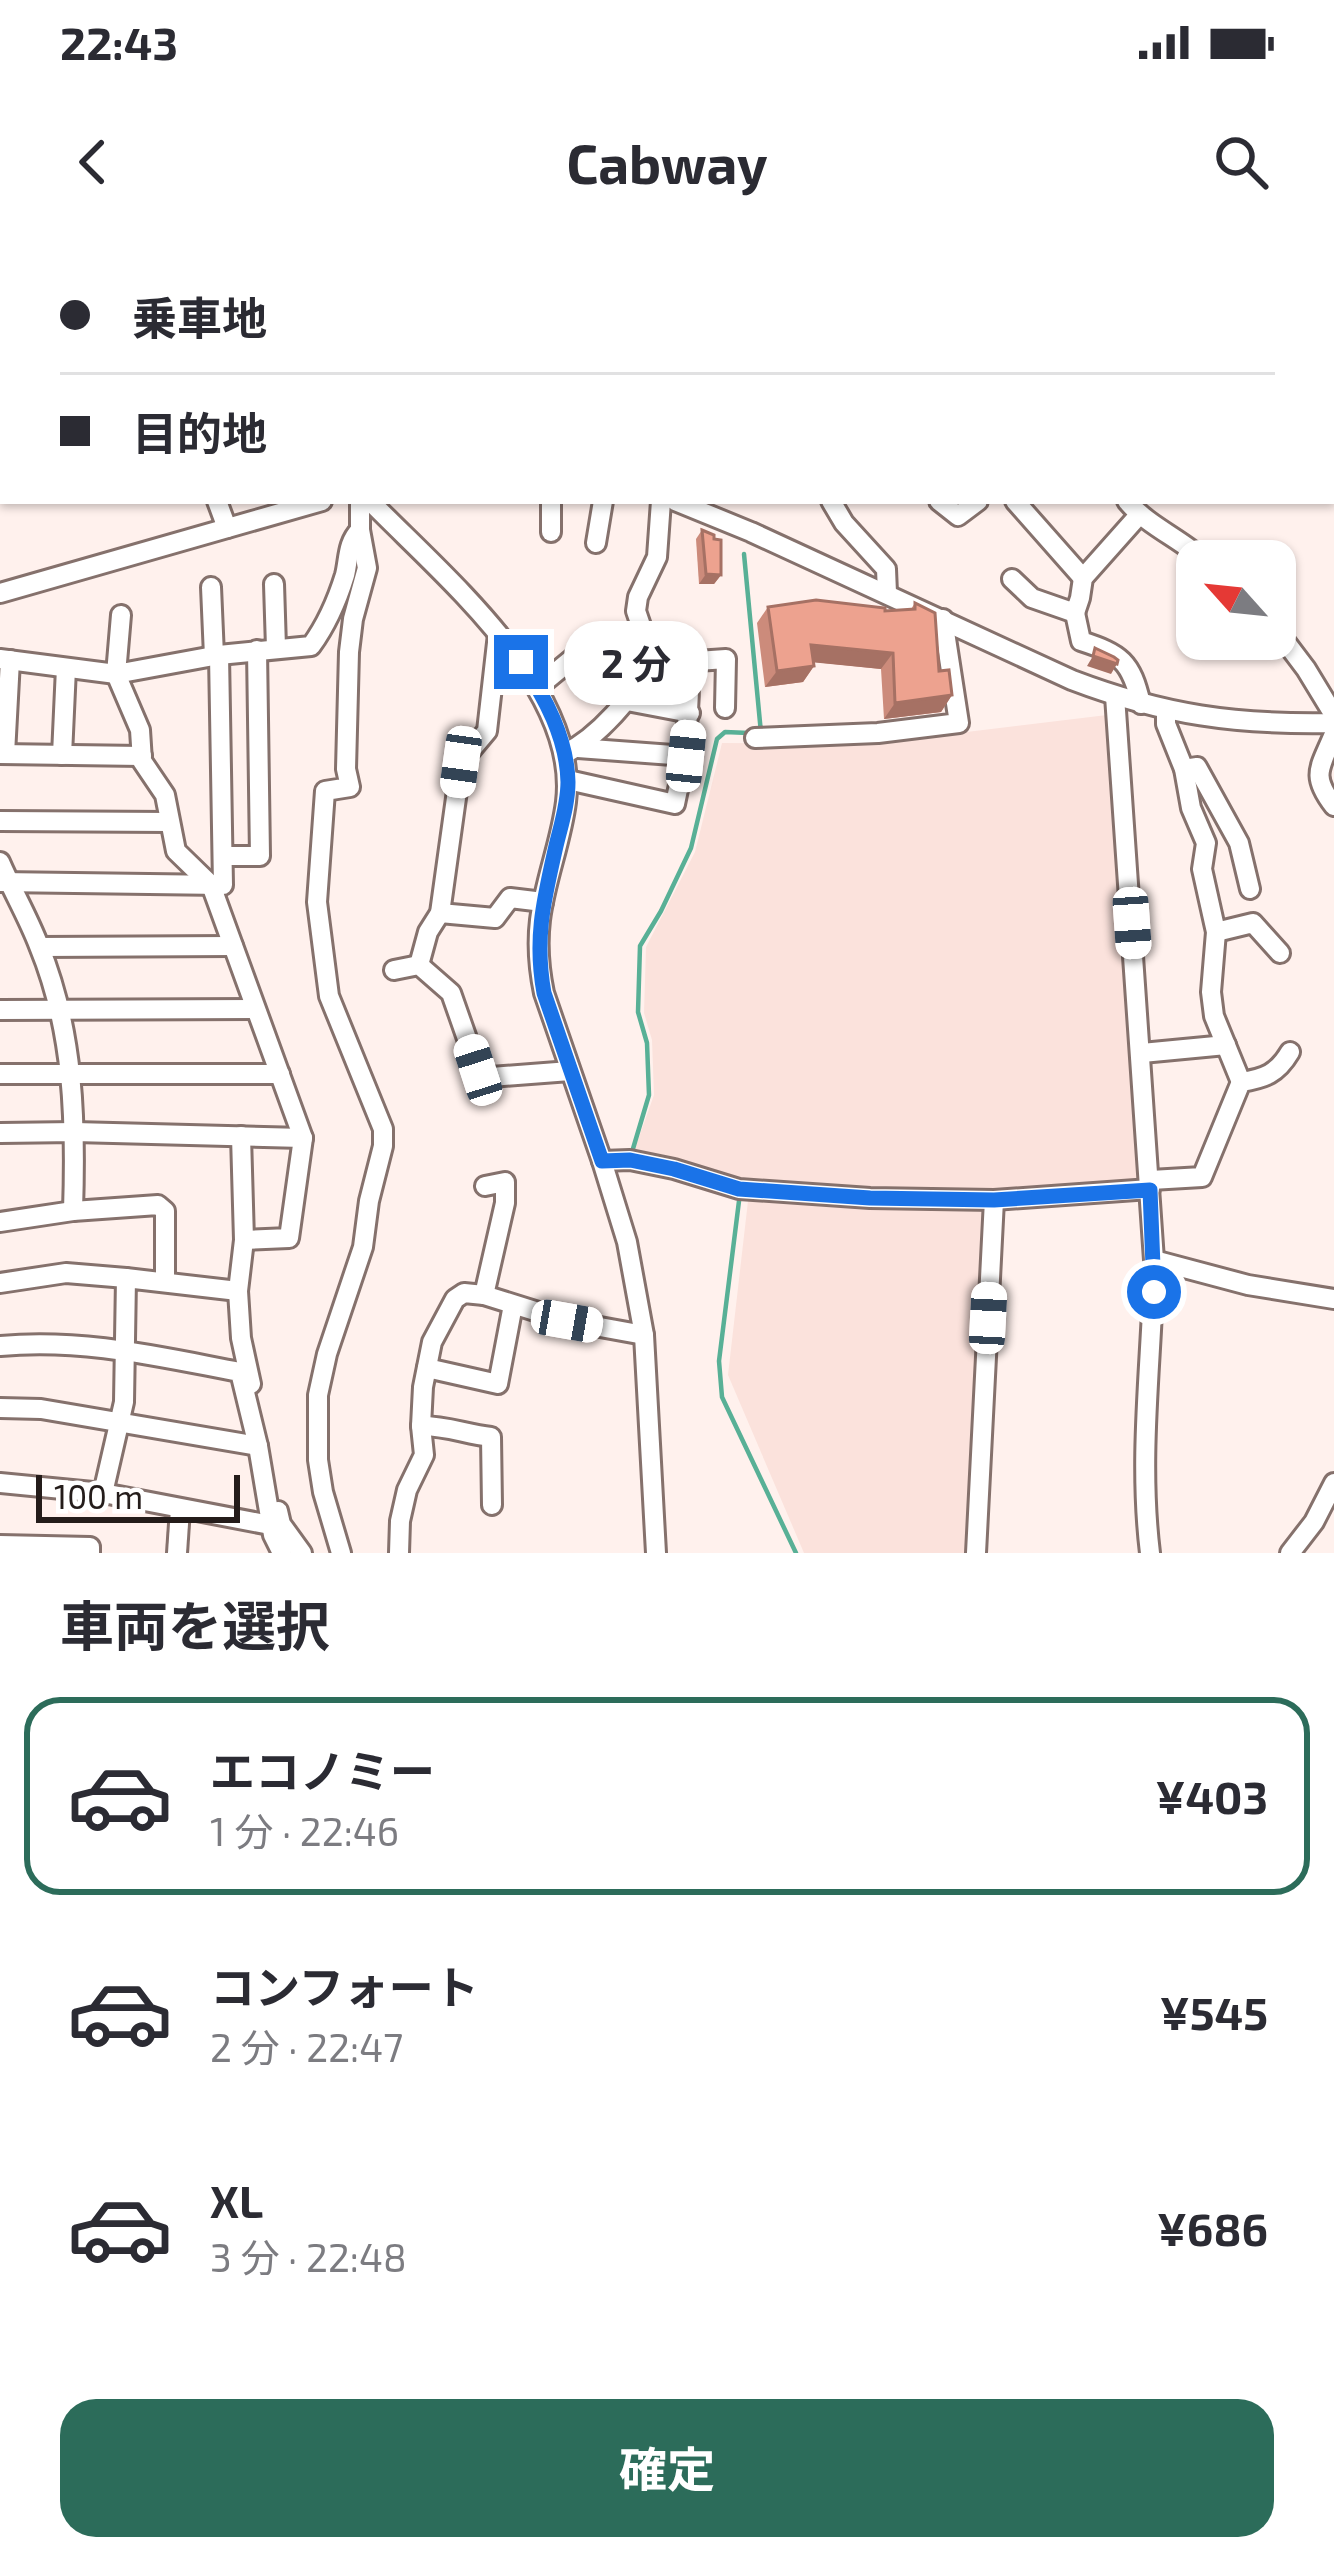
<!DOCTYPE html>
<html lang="ja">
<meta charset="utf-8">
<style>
body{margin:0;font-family:"Exo 2","Noto Sans JP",sans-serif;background:#f2f2f3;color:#2b2b33;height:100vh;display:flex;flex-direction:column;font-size:45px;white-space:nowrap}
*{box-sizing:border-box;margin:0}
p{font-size:39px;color:#7c7c81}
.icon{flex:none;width:66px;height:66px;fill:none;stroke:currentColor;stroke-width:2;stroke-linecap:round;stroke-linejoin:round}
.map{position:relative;height:1313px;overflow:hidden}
.side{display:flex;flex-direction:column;background:#fff;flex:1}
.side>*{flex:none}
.hud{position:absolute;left:0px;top:0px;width:1335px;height:264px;box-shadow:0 3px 9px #0004;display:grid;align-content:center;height:264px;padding:0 60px;background:#fff}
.needle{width:78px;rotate:297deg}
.fabs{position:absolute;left:1176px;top:300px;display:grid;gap:24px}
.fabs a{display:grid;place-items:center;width:120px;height:120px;border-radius:24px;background:#fff;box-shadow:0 3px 9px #0004;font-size:60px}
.scale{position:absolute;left:36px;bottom:30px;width:204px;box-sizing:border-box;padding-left:12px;border:6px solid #241c1a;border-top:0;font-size:33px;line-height:42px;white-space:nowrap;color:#241c1a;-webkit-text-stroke:9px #fff;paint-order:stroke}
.end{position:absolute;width:54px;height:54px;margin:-27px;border:15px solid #1a73e8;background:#fff;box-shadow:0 0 0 6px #fff}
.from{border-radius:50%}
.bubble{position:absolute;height:84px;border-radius:36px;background:#fff;box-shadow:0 3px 9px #0004;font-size:39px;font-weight:700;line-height:84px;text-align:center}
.car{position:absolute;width:36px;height:72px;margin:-36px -18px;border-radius:15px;box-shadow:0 0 9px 3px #0007;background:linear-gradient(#fff 24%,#345 0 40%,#fff 0 76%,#345 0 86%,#fff 0)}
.hud b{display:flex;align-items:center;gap:42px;height:114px;font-size:45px}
.hud b+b{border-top:3px solid #e1e1e2}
.hud i{width:30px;height:30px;background:#2b2b33}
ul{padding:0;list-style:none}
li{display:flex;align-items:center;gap:36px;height:198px;margin:0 24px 18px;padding:0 36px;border:6px solid transparent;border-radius:36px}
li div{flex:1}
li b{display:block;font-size:45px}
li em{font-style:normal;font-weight:700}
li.active{border-color:#2c6c5a}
li>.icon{width:108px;height:108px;stroke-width:1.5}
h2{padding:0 60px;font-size:54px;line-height:144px}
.cta{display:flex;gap:24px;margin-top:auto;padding:24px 60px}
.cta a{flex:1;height:138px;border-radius:36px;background:#2c6c5a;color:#fff;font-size:48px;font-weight:700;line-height:138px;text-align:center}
.status{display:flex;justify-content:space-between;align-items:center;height:84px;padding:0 60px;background:#fff;direction:ltr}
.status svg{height:33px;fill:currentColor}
header{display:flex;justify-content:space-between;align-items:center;height:156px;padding:0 60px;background:#fff;font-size:54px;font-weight:700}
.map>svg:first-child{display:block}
.built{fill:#fbe2dc}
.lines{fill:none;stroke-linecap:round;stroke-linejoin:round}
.stream{stroke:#58b096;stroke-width:4.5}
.minor-casing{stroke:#85716c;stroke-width:24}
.minor{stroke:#fff;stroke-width:18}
.wall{fill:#cc8b7b}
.shaded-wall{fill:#a67164}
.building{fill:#eda28f;stroke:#a67164;stroke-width:3}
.route{stroke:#1a73e8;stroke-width:15}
</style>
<div class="status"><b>22:43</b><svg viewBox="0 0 49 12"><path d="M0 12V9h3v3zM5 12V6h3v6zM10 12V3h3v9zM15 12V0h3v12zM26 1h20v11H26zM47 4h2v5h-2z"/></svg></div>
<header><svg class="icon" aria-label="back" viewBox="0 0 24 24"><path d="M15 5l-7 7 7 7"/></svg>Cabway<svg class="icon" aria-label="search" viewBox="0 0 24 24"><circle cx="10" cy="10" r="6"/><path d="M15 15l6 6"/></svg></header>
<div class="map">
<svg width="1334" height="1313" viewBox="0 0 1334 1313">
<rect width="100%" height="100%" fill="#fff1ed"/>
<g class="built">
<path d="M1107,475L1145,943L993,953L744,944L634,911L654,855L652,800L644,773L646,707L695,612L722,503L868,504Z"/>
<path d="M748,961L987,969L968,1313H804L728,1135Z"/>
</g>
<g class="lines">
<g class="stream">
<path d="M698,1L699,3"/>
<path d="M744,314L761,493"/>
<path d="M632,912L649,855L647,803L638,772L640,706L661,671L691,608L717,499L725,492L749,493"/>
<path d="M739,961L719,1121L722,1157L796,1313"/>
</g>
<g class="minor-casing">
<g id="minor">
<path d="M112,0L114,3"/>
<path d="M505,0L506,3"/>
<path d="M733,0L735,3"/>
<path d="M992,0L993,3"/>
<path d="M1188,0L1190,3"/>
<path d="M404,3L406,0"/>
<path d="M570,3L571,0"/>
<path d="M1332,27L1334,26"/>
<path d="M0,107L3,111"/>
<path d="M0,172L3,170"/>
<path d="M217,261L227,288"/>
<path d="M370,261C443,336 580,448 566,562C561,602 545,640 540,680C537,705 539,729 544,753L602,921L627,1002L644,1095L656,1313"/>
<path d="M551,261V292"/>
<path d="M675,261L751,292L1072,440C1164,475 1236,485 1334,483"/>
<path d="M831,261L844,283L886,329L887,353"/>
<path d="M939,261L958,276L978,261"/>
<path d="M1015,261L1083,338"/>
<path d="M1127,261C1148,286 1181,299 1205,321"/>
<path d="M596,303L603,261"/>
<path d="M1012,339L1032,358L1075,373L1080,358L1083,338L1139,275"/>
<path d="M274,344L276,408"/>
<path d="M211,347L214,416"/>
<path d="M0,353L322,261"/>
<path d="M1075,373L1081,401C1121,414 1131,421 1141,464"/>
<path d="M121,375L116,434L140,490L142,521L165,555L176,611L211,645L303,898L289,998L244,1000"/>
<path d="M1275,388L1306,429L1334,475"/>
<path d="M0,419L116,434L219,415L311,406C327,384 337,361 345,335C349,319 347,303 360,290"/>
<path d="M654,424L726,419L725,468"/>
<path d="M538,447L595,400"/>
<path d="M1115,456L1154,1020C1152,1119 1138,1215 1150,1313"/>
<path d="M627,461L690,473"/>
<path d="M1166,470V484L1184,529L1191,568L1206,603L1202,629L1216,692L1211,752L1214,776L1241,842"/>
<path d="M1334,494C1320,528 1310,535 1334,566"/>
<path d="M755,498L878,493L959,483L943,379"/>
<path d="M578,508L686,516"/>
<path d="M0,514L142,516"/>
<path d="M5,514L10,420"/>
<path d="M564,514C601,496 630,457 654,424L636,371L638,357L657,317L661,261"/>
<path d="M62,515L66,428"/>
<path d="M1184,529L1197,527L1239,603L1250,649"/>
<path d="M568,540L675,564C686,516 690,471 689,421"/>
<path d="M0,581L169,582"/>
<path d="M224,616H260L257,410"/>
<path d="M0,622C12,650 28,677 39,706C74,791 76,881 73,971"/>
<path d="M0,642L223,645L219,415"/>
<path d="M440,673L495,678L510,658L543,662"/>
<path d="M1216,692L1253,683L1280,713"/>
<path d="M40,707L233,706"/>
<path d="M419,725L428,692L440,673L461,522L487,491L498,394"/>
<path d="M394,730L419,725L451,753L478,830L491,837L570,831"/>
<path d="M0,770L255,769"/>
<path d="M1142,813L1226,805"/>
<path d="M0,834H280"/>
<path d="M0,893L75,892L303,898"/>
<path d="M241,896L244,1000L238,1051L241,1098L251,1144"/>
<path d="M602,921L630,920L674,929L739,949L870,958L994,960L1150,949"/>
<path d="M1151,940L1202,937L1241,842C1265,838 1277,834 1290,812"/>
<path d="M0,982L73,971L158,965L165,971V1042"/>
<path d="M1154,1020L1248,1045L1334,1059"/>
<path d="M0,1043L66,1033L126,1038"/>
<path d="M484,1055L505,963V942L485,946"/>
<path d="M0,1106C82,1098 160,1117 240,1132L258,1206L273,1295L282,1313"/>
<path d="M427,1128L498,1144L513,1065"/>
<path d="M0,1168L41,1169L258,1206"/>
<path d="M421,1186C448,1186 465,1194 491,1197L492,1265"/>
<path d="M0,1243L103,1253L270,1285"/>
<path d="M103,1253L124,1162L126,1038L238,1051"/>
<path d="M278,1271L281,1284L302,1313"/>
<path d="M0,1305L90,1307V1313"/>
<path d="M177,1313L180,1269"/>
<path d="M341,1313L323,1252L318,1220V1155L327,1114L363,1007L369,961L383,906V889L329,756L317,662L325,551L350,547L346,529L349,412L353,379L367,328L360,290V261"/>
<path d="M399,1313L400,1281L407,1250L424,1215L421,1186L423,1147L432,1102L455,1059L464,1053L484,1055L567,1081L644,1095"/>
<path d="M976,1313L994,960"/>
<path d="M1290,1313L1314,1282L1334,1243"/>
</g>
</g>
<use href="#minor" class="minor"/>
</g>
<g class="wall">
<path d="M702,290L721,335L714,344H699L696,299Z"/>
<path d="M915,363L939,431L952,455L941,472L884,479L881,429L814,422V426L803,442L765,447L757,383L768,367L885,371L911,369Z"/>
</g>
<g class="shaded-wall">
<path d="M706,334L721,335L714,344H699Z"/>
<path d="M811,405L893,413L881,429L800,421Z"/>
<path d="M1093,416L1117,424L1111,434L1087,426Z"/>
<path d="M814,426L803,442L765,447L777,431Z"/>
<path d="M952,455L941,472L884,479L895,463Z"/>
</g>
<g class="building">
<path d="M702,290L714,295V299L721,300V335L706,334Z"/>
<path d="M816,360L885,368V371L915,369V363L935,373L939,431L949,430L952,455L895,463L893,413L811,405L814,426L777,431L768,367Z"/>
<path d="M1095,408L1114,417L1118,420L1117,424L1093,416Z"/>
</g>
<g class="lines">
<path class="route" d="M521,422C545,457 567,498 568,542C568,564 561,585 556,606C544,659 534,698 544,753L602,921L630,920L674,929L739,949L870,958L994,960L1150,950L1154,1052"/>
</g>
</svg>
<div class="fabs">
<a><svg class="needle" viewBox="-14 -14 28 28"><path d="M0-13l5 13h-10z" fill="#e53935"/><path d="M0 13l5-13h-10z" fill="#7c7c81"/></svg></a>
</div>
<div class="scale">100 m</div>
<i class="end from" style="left:1154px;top:1052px"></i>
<i class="end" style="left:521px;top:422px"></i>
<div class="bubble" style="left:564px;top:381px;width:144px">2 分</div>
<i class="car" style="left:686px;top:516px;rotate:6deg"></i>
<i class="car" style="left:461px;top:522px;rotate:188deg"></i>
<i class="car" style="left:1132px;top:683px;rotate:176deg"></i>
<i class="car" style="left:478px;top:830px;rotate:342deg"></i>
<i class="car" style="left:988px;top:1078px;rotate:3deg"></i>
<i class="car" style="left:567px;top:1081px;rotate:100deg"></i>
<div class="hud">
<b><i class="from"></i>乗車地</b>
<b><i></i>目的地</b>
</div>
</div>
<section class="side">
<h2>車両を選択</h2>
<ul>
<li class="active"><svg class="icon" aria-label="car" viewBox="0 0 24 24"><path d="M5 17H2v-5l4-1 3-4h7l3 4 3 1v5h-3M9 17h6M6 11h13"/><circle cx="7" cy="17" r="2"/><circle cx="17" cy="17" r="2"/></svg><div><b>エコノミー</b><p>1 分 · 22:46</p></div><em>¥403</em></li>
<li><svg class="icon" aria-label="car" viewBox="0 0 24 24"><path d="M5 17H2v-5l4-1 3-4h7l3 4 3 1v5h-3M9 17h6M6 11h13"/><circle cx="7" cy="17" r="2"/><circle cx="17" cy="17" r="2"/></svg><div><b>コンフォート</b><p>2 分 · 22:47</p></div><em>¥545</em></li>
<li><svg class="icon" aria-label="car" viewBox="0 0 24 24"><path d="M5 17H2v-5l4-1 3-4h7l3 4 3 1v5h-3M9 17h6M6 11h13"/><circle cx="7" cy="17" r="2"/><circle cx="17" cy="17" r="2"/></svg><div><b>XL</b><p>3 分 · 22:48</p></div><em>¥686</em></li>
</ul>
<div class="cta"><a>確定</a></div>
</section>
